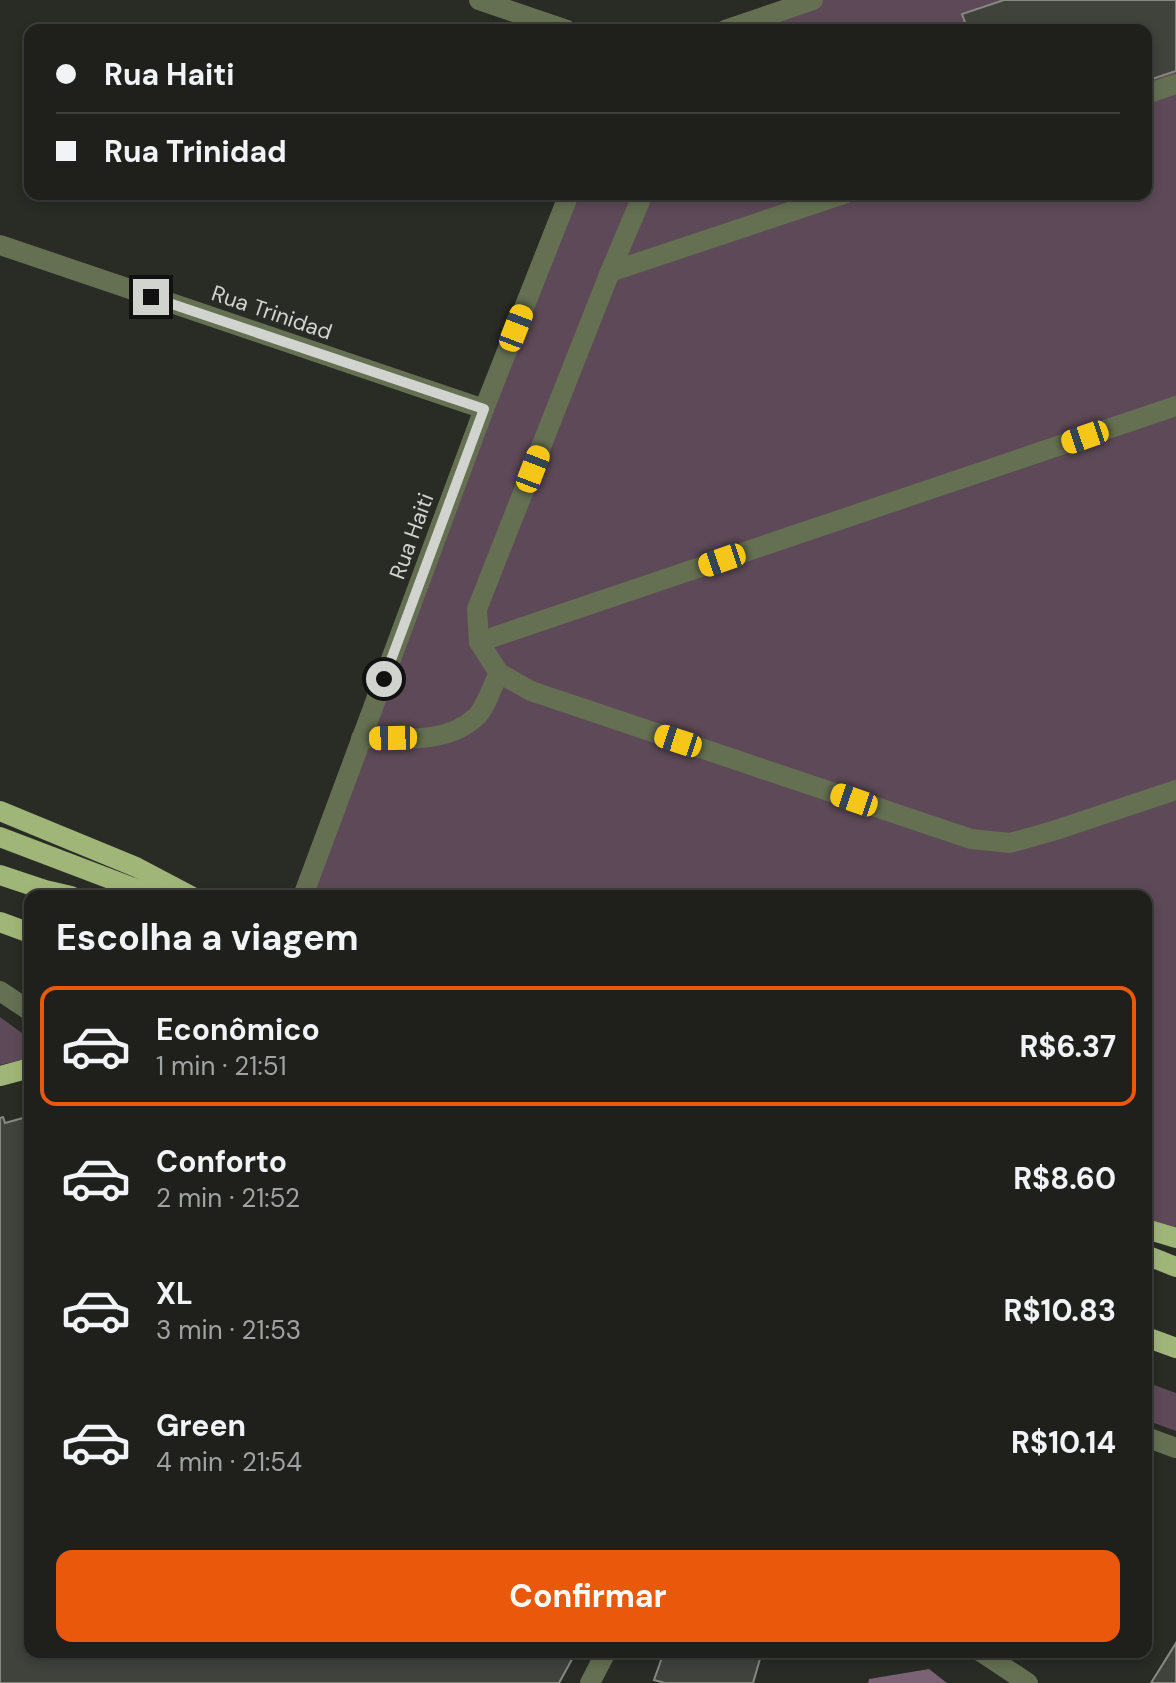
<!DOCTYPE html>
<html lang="pt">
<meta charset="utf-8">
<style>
body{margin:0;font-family:"DM Sans",sans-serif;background:#272825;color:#f1f3f6;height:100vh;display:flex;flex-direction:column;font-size:30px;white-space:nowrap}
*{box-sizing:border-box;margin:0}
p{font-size:26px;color:#a1a3a3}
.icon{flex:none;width:44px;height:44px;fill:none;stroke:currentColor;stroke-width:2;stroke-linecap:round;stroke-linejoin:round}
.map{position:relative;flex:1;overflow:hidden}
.sheet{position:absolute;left:24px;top:890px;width:1128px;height:768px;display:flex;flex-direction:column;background:#1f201c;border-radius:16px;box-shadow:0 4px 12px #0003,0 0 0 2px #3c3e3b}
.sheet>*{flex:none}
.guide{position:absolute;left:24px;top:24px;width:1128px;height:176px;border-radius:16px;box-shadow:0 4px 12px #0003,0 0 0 2px #3c3e3b;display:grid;align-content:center;height:176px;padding:0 32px;background:#1f201c}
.end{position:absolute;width:36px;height:36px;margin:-18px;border:10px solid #d1d3cf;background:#111;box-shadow:0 0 0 4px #111}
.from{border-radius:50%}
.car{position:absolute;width:24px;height:48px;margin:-24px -12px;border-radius:10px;box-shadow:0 0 6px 2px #0007;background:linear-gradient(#f5c518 24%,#345 0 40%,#f5c518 0 76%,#345 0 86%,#f5c518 0)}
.guide b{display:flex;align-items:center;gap:28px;height:76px;font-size:30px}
.guide b+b{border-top:2px solid #3c3e3b}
.guide i{width:20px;height:20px;background:#f1f3f6}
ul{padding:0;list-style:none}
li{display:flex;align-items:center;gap:24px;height:120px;margin:0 16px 12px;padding:0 16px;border:4px solid transparent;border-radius:16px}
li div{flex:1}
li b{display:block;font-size:30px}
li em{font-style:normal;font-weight:700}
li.on{border-color:#ea580c}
li>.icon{width:72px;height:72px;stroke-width:1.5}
h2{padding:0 32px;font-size:36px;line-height:96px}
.button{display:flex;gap:16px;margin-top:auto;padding:16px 32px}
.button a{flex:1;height:92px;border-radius:16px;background:#ea580c;color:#fff;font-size:32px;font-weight:700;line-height:92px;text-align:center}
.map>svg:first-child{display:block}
.green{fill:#5d4957}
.water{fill:#7b6274}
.building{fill:#40423c;stroke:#868881;stroke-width:2}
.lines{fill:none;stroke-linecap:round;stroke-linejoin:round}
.minor{stroke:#657052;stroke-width:20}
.major{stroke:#a0b678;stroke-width:20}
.route{stroke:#d1d3cf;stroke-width:10}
.labels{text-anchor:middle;stroke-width:7;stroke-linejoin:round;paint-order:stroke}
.street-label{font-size:22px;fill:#d1d3cf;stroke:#292b25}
</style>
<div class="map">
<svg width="1176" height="1683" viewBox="0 0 1176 1683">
<rect width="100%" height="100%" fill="#292b25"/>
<g class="green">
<path d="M817,0H1176V1236L1146,1226V896H303L570,194H1146V30H727Z"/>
<path d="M0,1017L30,1039V1058L0,1065Z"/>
<path d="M1146,1382L1176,1393V1431L1146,1420Z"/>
</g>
<path class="water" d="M929,1669L947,1683H868L869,1679Z"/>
<g class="building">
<path d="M1004,0H1176V71L1146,81V30H968L962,14Z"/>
<path d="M30,1116V1652H576L559,1683H0V1118L3,1117L5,1123Z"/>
<path d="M1176,1643V1683H1151Z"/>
<path d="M664,1652H762L753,1683H665L654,1680Z"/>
</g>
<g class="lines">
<g class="minor">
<path d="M479,0L567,30"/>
<path d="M725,30L813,0"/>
<path d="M1146,94L1176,84"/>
<path d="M643,194L610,272L477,609L479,642L499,673L531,691L971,839L1010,843L1056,830L1176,790"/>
<path d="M0,245L484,409"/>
<path d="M610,272L844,194"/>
<path d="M479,642L1176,406"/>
<path d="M361,738C399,738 446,745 476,717C485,709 493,685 499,673"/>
<path d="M303,896L484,409L569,194"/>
<path d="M0,991L30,1011"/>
<path d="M1146,1437L1176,1448"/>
<path d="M981,1652L1028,1683"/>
<path d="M590,1683L606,1652"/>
</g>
<g class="major">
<path d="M0,811L136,867L191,896"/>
<path d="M0,837L155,896"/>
<path d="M0,875L45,890L71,896"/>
<path d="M0,922L30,933"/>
<path d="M0,1076L30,1068"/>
<path d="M1146,1229L1176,1238"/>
<path d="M1146,1255L1176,1267"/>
<path d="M1146,1337L1176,1348"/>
</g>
</g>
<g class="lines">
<path class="route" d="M151,297L484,409L384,679"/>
</g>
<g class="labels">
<g class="street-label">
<text transform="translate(272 312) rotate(19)" y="8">Rua Trinidad</text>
<text transform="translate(411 536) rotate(-70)" y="8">Rua Haiti</text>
</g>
</g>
</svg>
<i class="end from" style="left:384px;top:679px"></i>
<i class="end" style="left:151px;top:297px"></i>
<i class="car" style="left:516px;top:328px;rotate:21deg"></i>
<i class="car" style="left:1085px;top:437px;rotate:251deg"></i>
<i class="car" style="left:533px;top:469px;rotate:21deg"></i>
<i class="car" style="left:722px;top:560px;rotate:251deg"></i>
<i class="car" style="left:393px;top:738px;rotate:269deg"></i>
<i class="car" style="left:678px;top:741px;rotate:288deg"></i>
<i class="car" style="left:854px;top:800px;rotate:289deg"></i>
<div class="guide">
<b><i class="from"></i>Rua Haiti</b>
<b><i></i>Rua Trinidad</b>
</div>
<section class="sheet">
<h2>Escolha a viagem</h2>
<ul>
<li class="on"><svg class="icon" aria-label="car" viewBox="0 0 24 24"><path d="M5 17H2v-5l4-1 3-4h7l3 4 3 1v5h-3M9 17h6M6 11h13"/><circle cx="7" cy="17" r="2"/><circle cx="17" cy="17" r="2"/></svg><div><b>Econômico</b><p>1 min · 21:51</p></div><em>R$6.37</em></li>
<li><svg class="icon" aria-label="car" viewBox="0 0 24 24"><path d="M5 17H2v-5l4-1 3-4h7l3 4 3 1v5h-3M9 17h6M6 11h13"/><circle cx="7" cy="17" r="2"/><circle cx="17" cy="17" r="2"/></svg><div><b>Conforto</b><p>2 min · 21:52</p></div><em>R$8.60</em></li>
<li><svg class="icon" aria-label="car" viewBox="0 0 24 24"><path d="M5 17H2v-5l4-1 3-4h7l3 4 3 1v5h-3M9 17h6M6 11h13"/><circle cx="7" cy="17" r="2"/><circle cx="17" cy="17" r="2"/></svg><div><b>XL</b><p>3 min · 21:53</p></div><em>R$10.83</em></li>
<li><svg class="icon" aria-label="car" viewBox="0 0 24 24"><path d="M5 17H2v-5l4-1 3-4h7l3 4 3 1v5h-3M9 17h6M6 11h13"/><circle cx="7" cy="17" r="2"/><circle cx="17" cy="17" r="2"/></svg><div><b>Green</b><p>4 min · 21:54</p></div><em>R$10.14</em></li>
</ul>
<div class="button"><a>Confirmar</a></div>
</section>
</div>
